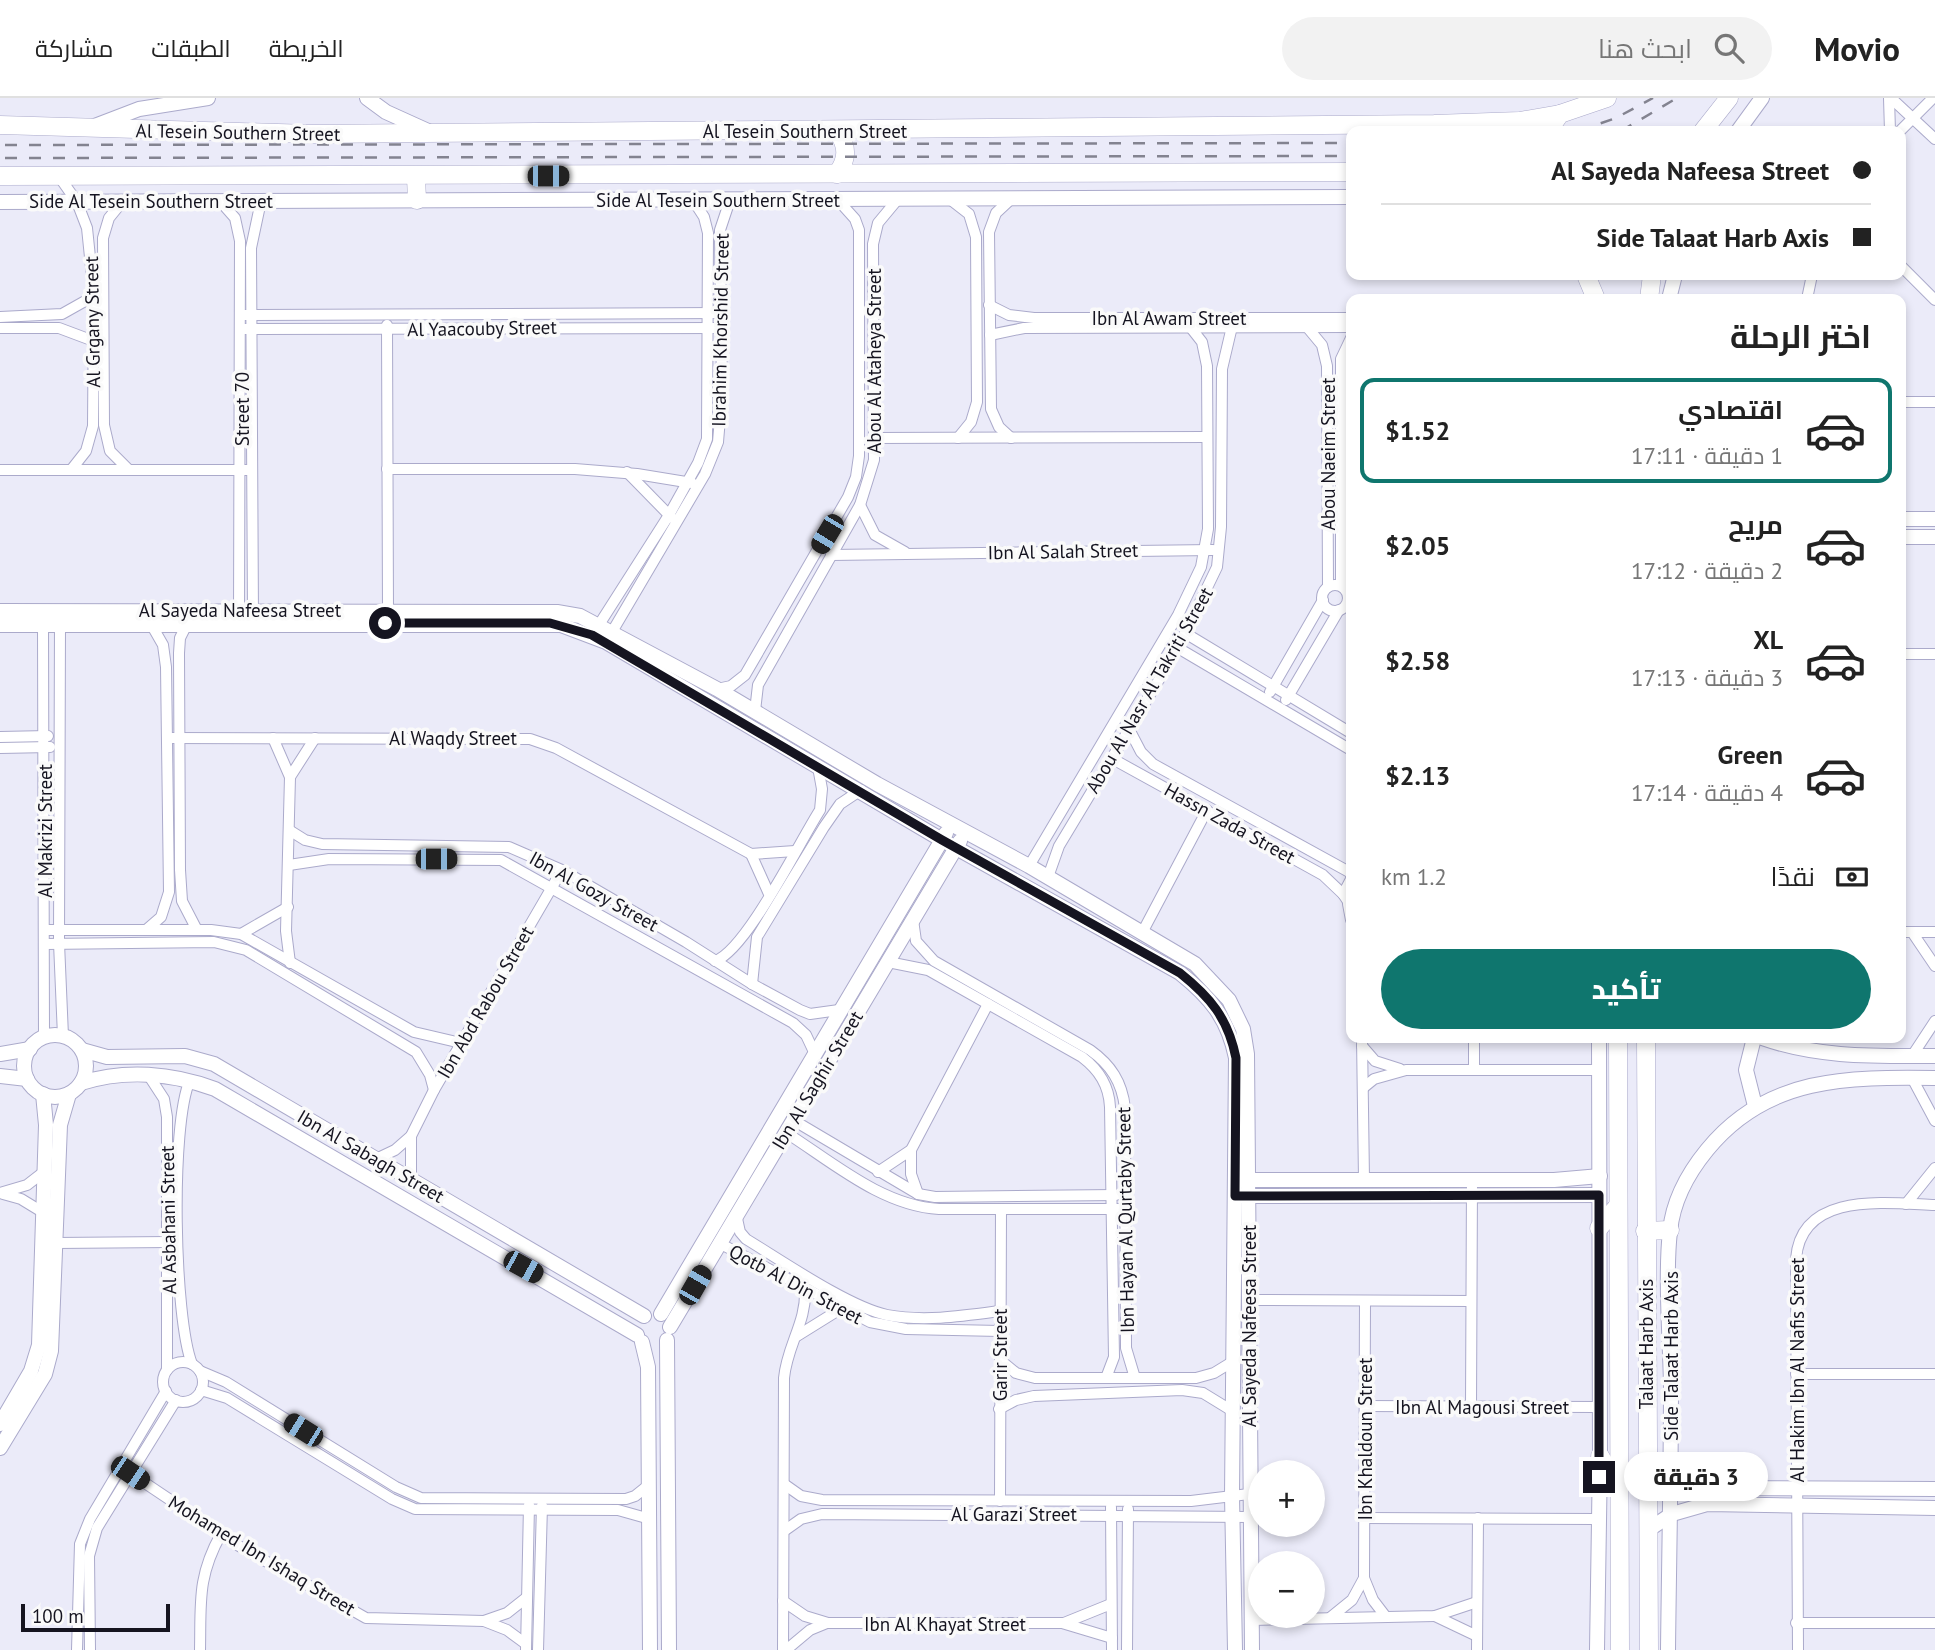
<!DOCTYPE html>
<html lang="ar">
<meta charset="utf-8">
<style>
body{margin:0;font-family:"PT Sans",Cairo,sans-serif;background:#f2f2f2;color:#222;direction:rtl;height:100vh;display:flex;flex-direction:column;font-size:26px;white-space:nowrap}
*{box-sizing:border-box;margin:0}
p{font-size:23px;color:#767676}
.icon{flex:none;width:38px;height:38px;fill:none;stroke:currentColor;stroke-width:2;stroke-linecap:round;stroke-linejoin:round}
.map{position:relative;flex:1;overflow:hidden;direction:ltr}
.panel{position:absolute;left:1346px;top:196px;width:560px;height:749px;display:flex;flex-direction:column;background:#fff;border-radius:14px;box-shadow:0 4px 10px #0003;direction:rtl}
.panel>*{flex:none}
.banner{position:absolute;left:1346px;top:28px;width:560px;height:154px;border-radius:14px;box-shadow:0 4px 10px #0003;direction:rtl;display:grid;align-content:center;height:154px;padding:0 35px;background:#fff}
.fabs{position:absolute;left:1248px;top:1362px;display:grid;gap:14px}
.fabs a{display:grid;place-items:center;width:77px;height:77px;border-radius:50%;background:#fff;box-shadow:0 4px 10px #0003;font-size:35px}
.scale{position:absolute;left:21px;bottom:18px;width:149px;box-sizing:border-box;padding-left:7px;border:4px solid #151420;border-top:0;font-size:19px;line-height:24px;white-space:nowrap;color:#151420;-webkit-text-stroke:5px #fafafa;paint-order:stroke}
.end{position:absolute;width:32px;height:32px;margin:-16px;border:9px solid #151420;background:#fff;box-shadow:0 0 0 4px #fff}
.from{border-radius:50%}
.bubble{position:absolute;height:49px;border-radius:24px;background:#fff;box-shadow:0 4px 10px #0003;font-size:23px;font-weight:800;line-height:49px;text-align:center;direction:rtl}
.car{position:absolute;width:21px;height:42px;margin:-21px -10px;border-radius:9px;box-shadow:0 0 5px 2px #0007;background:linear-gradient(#222 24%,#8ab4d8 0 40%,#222 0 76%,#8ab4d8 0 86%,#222 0)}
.banner b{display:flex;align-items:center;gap:24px;height:66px;font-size:26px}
.banner b+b{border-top:2px solid #e0e0e0}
.banner i{width:18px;height:18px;background:#222}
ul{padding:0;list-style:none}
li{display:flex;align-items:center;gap:21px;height:105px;margin:0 14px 10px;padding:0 21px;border:4px solid transparent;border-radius:14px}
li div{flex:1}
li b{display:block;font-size:26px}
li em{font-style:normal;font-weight:800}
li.selected{border-color:#0f766e}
li>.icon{width:63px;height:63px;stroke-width:1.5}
h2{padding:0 35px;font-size:32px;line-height:84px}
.pay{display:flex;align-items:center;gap:18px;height:77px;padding:0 35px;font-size:26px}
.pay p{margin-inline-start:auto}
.action{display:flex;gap:14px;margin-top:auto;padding:14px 35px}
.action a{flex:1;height:80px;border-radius:42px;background:#0f766e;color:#fff;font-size:28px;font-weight:800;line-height:80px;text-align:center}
header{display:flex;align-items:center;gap:42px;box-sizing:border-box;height:98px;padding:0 35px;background:#fff;border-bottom:2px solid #e0e0e0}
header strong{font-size:33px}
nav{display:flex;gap:38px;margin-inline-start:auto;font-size:24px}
.search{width:490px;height:63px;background:#f2f2f2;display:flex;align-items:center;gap:18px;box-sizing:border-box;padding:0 24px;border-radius:38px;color:#767676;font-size:26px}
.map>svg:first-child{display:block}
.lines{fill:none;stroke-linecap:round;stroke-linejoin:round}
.minor-casing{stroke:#abaacb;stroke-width:12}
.tertiary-casing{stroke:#abaacb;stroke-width:16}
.primary-casing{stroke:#abaacb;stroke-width:19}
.trunk-casing{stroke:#abaacb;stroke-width:19}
.minor{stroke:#fff;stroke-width:10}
.tertiary{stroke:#fff;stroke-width:14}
.primary{stroke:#fff;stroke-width:18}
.trunk{stroke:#fff;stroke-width:18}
.rail{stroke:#838390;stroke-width:2.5;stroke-dasharray:12 12;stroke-linecap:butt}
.route{stroke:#151420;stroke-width:9}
.labels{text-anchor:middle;stroke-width:7;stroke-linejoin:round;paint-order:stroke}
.street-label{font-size:19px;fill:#151420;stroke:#fafafa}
</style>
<header>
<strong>Movio</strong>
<div class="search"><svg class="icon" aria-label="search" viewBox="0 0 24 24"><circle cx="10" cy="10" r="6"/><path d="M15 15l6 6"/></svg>ابحث هنا</div>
<nav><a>الخريطة</a><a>الطبقات</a><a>مشاركة</a></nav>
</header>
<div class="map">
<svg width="1935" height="1552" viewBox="0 0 1935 1552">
<rect width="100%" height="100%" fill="#ebebf9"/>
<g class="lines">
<g class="minor-casing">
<g id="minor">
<path d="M1889,0L1890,33"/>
<path d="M1891,0L1935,41"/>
<path d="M1900,33L1933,0"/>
<path d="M58,77L77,104L87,130L94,198L93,328L86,353L71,372"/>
<path d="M951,102L969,116L976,139L977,304L971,324L958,340"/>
<path d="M220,103L235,120L240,143L239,521"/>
<path d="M122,104L109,120L103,140L104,327L110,353L129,372"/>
<path d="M1900,167L1935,202"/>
<path d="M1807,201L1812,177"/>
<path d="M989,207L1009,217L1034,220H1351"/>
<path d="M242,217L721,215"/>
<path d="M0,219L62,216L94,198"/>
<path d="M387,227L388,512"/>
<path d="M1307,229L1322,247L1327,268L1328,489"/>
<path d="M0,230H59L99,245"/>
<path d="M242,231L721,230"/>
<path d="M990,237L1024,230L1351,229"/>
<path d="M1900,304H1935"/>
<path d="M875,340L1207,339"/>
<path d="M1011,340L999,329L991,311L989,134L996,115L1011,101"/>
<path d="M387,371H575L637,376L692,385"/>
<path d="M0,372H249"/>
<path d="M627,374L672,420"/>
<path d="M860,407L875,437L905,454"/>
<path d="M831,457L1213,452"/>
<circle cx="1335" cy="500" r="13"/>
<path d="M1341,488V261L1351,240"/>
<path d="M253,519L251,150L261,103"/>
<path d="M60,526L59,845L63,938"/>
<path d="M187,526L180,540L179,555L180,772L182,803L197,832"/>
<path d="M43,527L44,939"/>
<path d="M595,533L669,417L698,365L707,341L708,135L704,119L693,102"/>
<path d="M1185,535L1351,635"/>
<path d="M609,539L705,376L718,344L722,296L720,132L730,102"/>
<path d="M1178,550L1351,652"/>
<path d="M1900,556H1935"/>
<path d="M717,591L731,588L745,577L848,399L856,379L859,358V132L855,121L837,101"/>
<path d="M1270,594L1323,502"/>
<path d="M1286,602L1339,512"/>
<path d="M755,613L758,587L860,407L874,362L873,146L878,125L898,101"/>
<path d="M1129,631L1141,654L1153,666L1351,775"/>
<path d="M0,639L48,638"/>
<path d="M168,640L530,641L556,650L751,756L795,753"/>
<path d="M273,640L290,679L286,833L290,865"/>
<path d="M0,650L50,649"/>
<path d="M1111,660L1323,777L1343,796"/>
<path d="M290,679L315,640"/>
<path d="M289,732L305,742L322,746L509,749L562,772L686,844L752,886L800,912L810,916L839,912"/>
<path d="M751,756L769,796"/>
<path d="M289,767L329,761L501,762L793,925L806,937L814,954"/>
<path d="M1029,768L1178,517L1201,469L1208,431L1207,268L1202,244L1191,230"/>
<path d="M1048,779L1059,748L1178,550L1217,469L1221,429L1222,271L1234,220"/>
<path d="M1351,781L1343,796L1351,808"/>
<path d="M1348,806L1351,822"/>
<path d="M913,822L916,843L934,863L1090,952C1111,967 1122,984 1125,1010L1126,1250L1135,1280"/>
<path d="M45,832H211L241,836L414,934L461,945"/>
<path d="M146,832L161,819L169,794L166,569L163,547L151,526"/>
<path d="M1143,833L1207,712"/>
<path d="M1900,834H1935"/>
<path d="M1912,834L1935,868"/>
<path d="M241,836L288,809"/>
<path d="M46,846L214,844L246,852L416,954L430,977L434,992"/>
<path d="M715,863C746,853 800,743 820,712L822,691L818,669"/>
<path d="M888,864L928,872L1082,959C1099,972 1109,987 1110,1009L1114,1259L1106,1280"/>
<path d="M752,886L757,839L824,729L840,706L861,692"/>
<path d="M1362,940L1364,1082"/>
<path d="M1362,948L1375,963L1400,971"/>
<path d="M1912,958L1935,923"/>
<path d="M1474,972V940"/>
<path d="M149,978L164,1001L167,1019V1272"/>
<path d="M1912,980L1935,1023"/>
<path d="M190,982C170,1027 174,1220 192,1266"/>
<path d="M1363,990L1374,981L1406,972H1599"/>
<path d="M793,1022L918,1096L935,1099L1116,1097"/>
<path d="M785,1034C831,1063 882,1108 939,1111H1119"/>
<path d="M911,1052V1076L918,1096"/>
<path d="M376,1061L395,1052L411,1038L434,992L562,772"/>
<path d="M878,1074L911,1052L988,906"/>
<path d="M411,1080V1038"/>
<path d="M0,1095L27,1087L45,1073"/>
<path d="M3,1096L21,1101L44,1115"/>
<path d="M1906,1106L1935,1070"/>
<path d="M736,1116L740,1134L746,1141C782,1163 849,1209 887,1217C924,1224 963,1218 1000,1213"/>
<path d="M56,1145L169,1144"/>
<path d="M719,1145L870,1224L906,1231L1000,1233"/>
<path d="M1247,1202L1471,1203"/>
<path d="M1365,1203L1364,1480L1373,1502L1386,1519"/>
<path d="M797,1238L842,1210"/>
<path d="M1000,1262L1016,1275L1035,1280H1196L1214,1275L1232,1264"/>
<circle cx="183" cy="1284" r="20"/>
<path d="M200,1273L226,1284L396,1389L421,1400L626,1401L635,1398L650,1386"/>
<path d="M1796,1276H1935"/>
<path d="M201,1292L227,1300L392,1401L415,1411L618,1412L650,1421"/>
<path d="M1365,1308L1599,1309"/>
<path d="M1471,1309L1472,1082"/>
<path d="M999,1311L1016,1302L1034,1298L1182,1292L1203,1295L1234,1314"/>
<path d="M130,1375L239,1448L366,1520L484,1523L507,1515L526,1500"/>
<path d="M784,1386L801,1398L822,1402L1191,1403L1249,1396"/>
<path d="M1000,1403L1001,1111"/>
<path d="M1111,1409L1112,1552"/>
<path d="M1365,1420L1597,1421"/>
<path d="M784,1433L801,1421L822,1416L1249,1419"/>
<path d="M783,1503L805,1518L828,1525H1062L1112,1540"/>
<path d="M1435,1518L1477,1538"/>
<path d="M1331,1519L1352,1502L1364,1480"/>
<path d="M1252,1522L1435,1518L1477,1504"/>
<path d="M484,1523L507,1532L526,1546"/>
<path d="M1064,1525L1111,1506"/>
<path d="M1796,1525H1935"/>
<path d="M77,1552L80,1446L90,1421L166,1293"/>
<path d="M90,1552L89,1458L97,1430L176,1302"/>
<path d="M200,1552C201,1505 197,1479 221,1436"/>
<path d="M526,1552L529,1407"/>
<path d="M538,1552L542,1408"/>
<path d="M783,1552L784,1280C787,1247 807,1224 805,1190"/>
<path d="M786,1552L810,1532L827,1525"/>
<path d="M1127,1552L1128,1411"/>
<path d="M1477,1552L1478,1420"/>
<path d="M1798,1552L1796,1161C1801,1093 1886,1105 1935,1107"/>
</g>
</g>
<g class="tertiary-casing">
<g id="tertiary">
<path d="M367,0L386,14L428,33"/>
<path d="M92,29L139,11L208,0"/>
<path d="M1738,33L1762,0"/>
<path d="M0,104L1351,99"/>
<path d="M1669,201L1675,177"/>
<path d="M1900,421H1935"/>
<path d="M1900,439H1935"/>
<path d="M0,513L557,514L580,518L717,591L877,686L1029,768L1195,866L1229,902L1243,931L1247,956L1252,1552"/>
<path d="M0,527H561L606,544L942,742L1180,875C1210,899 1228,920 1236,960L1232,1398L1235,1552"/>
<circle cx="55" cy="968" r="31"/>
<path d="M1754,940L1746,972L1755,1008"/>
<path d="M1762,940C1819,960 1875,958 1935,958"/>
<path d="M82,952L107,959L185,958L214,966L644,1218"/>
<path d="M0,956L30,951"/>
<path d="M0,978L27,981"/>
<path d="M81,985C125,971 172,975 215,991L637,1237"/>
<path d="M1241,1082H1554L1600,1078"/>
<path d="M1240,1098L1599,1097"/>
<path d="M661,1216L946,735"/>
<path d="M670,1229L960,743"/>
<path d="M667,1242L669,1552"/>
<path d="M642,1244L648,1269L650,1552"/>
<path d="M0,1326L31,1273L39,1247L46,1027L43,996"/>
<path d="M0,1350L45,1276L51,1253L60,1027L69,996"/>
<path d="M1671,1372L1683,1382L1703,1390L1935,1391"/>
<path d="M1648,1432L1672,1416L1707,1406L1935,1410"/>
<path d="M1597,1552L1600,1358L1599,940"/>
<path d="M1668,1552C1669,1463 1671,1375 1671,1287C1670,1239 1665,1178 1670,1133C1673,1103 1689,1074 1707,1052C1767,978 1848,979 1935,980"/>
</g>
</g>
<g class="primary-casing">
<g id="primary">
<path d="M1548,33L1560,16L1607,0"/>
<path d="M1703,33L1729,0"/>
<path d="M1586,177L1596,201"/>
<path d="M1649,201L1652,177"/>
<path d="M1618,940L1620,1552"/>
<path d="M1646,940L1649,1552"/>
<path d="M1599,1130L1617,1109"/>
<path d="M1645,1133L1670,1132"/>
<path d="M1600,1358L1619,1391"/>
</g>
</g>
<g class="trunk-casing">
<g id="trunk">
<path d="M0,27L310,36L1434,26L1520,23L1560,16"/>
<path d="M837,33C848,48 848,61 837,76"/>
<path d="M0,78L1351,74"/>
<path d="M416,79L417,102"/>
</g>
</g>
<use href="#minor" class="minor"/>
<use href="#tertiary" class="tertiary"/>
<use href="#primary" class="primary"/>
<use href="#trunk" class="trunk"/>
<g class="rail">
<path d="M1578,33L1616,20L1653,0"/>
<path d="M1621,33L1677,0"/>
<path d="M5,47L1351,45"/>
<path d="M5,60L1351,58"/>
</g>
</g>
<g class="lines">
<path class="route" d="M385,525H550L592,537L942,742L1180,875C1210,899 1228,920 1236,960L1235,1098L1599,1097V1379"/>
</g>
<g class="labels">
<g class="street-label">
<text x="805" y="40">Al Tesein Southern Street</text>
<text transform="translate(238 34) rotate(1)" y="7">Al Tesein Southern Street</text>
<text x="718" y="109">Side Al Tesein Southern Street</text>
<text x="151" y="110">Side Al Tesein Southern Street</text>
<text x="1169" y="227">Ibn Al Awam Street</text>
<text transform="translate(92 224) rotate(-91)" y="7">Al Grgany Street</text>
<text transform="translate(482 230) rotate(-1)" y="7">Al Yaacouby Street</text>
<text transform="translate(720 232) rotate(-89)" y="7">Ibrahim Khorshid Street</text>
<text transform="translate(874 263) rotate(-90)" y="7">Abou Al Ataheya Street</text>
<text transform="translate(242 311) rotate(-90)" y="7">Street 70</text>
<text transform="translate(1328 356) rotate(-90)" y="7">Abou Naeim Street</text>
<text transform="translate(1063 453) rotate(-1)" y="7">Ibn Al Salah Street</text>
<text x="240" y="519">Al Sayeda Nafeesa Street</text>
<text transform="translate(1149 592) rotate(-60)" y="7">Abou Al Nasr Al Takriti Street</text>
<text x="453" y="647">Al Waqdy Street</text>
<text transform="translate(1230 725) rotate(29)" y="7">Hassn Zada Street</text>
<text transform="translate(45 733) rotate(-90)" y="7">Al Makrizi Street</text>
<text transform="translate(594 793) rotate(29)" y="7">Ibn Al Gozy Street</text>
<text transform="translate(485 904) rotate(-60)" y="7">Ibn Abd Rabou Street</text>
<text transform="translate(817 982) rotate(-59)" y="7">Ibn Al Saghir Street</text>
<text transform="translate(371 1058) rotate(30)" y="7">Ibn Al Sabagh Street</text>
<text transform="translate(168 1122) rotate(-91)" y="7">Al Asbahani Street</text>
<text transform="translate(1125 1122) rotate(-91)" y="7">Ibn Hayan Al Qurtaby Street</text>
<text transform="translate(796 1186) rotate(28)" y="7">Qotb Al Din Street</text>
<text transform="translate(1249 1228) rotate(-90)" y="7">Al Sayeda Nafeesa Street</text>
<text transform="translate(1646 1246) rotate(-90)" y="7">Talaat Harb Axis</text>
<text transform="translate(1000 1257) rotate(-90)" y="7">Garir Street</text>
<text transform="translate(1671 1258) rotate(-90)" y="7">Side Talaat Harb Axis</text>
<text transform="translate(1797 1272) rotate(-90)" y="7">Al Hakim Ibn Al Nafis Street</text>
<text x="1482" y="1316">Ibn Al Magousi Street</text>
<text transform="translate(1365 1341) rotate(-90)" y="7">Ibn Khaldoun Street</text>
<text x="1014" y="1423">Al Garazi Street</text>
<text transform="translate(262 1457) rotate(31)" y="7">Mohamed Ibn Ishaq Street</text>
<text x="945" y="1533">Ibn Al Khayat Street</text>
</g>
</g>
</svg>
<div class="fabs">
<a>+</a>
<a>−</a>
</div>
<div class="scale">100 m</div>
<i class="end from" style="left:385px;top:525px"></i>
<i class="end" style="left:1599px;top:1379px"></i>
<div class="bubble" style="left:1624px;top:1354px;width:144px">3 دقيقة</div>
<i class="car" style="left:548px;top:78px;rotate:90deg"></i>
<i class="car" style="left:827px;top:436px;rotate:211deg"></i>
<i class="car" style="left:436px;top:761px;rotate:90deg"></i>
<i class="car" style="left:523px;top:1169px;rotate:119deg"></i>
<i class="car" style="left:695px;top:1187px;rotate:30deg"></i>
<i class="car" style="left:303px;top:1332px;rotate:302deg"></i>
<i class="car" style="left:130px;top:1375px;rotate:124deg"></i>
<div class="banner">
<b><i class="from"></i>Al Sayeda Nafeesa Street</b>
<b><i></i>Side Talaat Harb Axis</b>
</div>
<section class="panel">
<h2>اختر الرحلة</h2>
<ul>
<li class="selected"><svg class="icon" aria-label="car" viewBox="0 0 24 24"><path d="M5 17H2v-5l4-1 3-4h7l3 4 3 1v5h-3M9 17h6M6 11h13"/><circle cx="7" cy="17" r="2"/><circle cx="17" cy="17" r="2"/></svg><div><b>اقتصادي</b><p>1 دقيقة · 17:11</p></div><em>$1.52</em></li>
<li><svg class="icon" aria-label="car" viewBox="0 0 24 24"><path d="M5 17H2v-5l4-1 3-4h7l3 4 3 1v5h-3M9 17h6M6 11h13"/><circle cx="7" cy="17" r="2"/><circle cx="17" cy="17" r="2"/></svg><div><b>مريح</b><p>2 دقيقة · 17:12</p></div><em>$2.05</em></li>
<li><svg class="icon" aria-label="car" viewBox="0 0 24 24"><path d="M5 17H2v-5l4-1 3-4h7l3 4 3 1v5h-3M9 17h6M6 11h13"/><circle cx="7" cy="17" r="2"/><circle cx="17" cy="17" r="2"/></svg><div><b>XL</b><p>3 دقيقة · 17:13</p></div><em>$2.58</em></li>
<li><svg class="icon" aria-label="car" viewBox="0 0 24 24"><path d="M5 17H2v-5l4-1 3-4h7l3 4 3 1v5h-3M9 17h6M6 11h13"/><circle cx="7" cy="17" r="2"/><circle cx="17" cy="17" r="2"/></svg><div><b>Green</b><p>4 دقيقة · 17:14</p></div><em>$2.13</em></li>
</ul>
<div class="pay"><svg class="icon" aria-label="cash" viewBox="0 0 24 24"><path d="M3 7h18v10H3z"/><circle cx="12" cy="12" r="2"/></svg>نقدًا<p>1.2 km</p></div>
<div class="action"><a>تأكيد</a></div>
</section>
</div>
